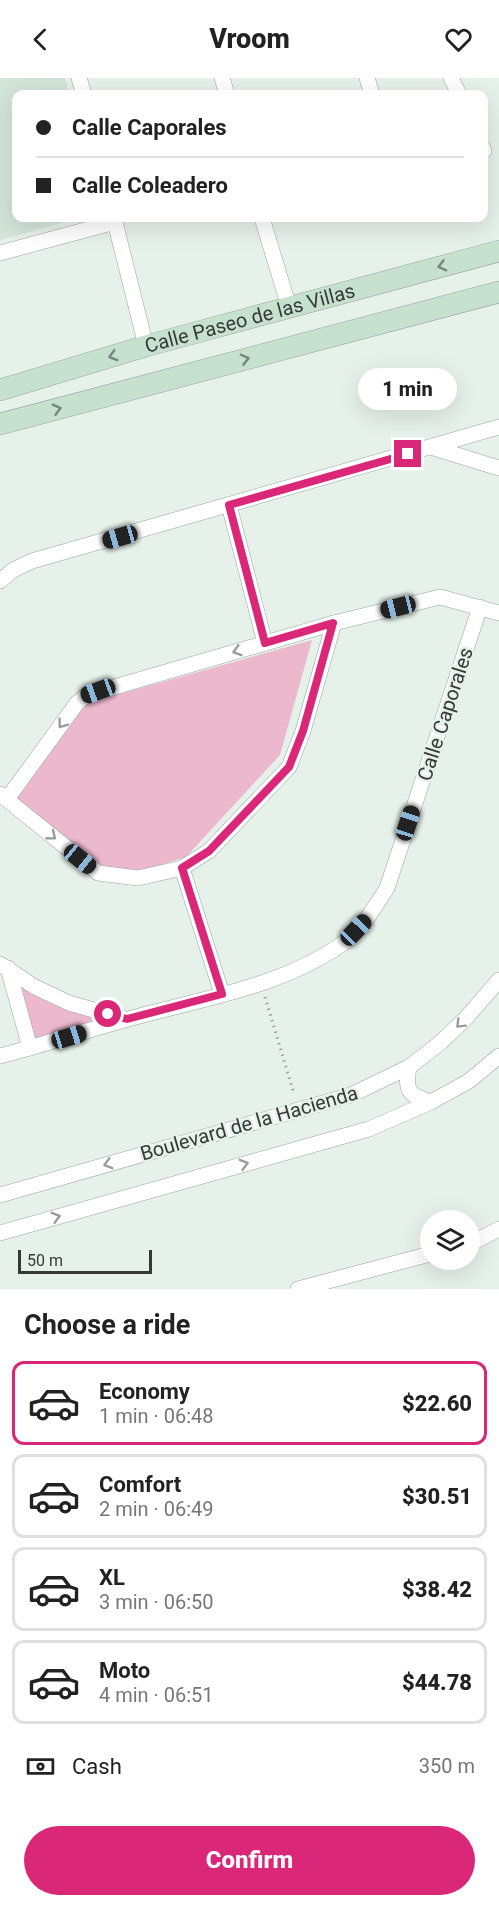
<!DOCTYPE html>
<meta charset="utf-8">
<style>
body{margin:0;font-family:Roboto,sans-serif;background:#f6f6f6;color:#222;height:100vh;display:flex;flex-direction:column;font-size:22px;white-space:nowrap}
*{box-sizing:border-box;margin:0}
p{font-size:20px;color:#767676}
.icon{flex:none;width:33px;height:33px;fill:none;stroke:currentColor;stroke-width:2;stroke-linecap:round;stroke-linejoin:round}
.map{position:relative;height:1211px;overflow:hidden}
.side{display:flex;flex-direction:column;background:#fff;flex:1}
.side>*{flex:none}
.top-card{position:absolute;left:12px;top:12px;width:476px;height:132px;border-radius:12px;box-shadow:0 6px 24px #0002;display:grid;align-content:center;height:132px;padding:0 24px;background:#fff}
.fabs{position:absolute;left:420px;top:1132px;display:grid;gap:12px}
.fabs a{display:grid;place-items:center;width:60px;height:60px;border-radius:50%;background:#fff;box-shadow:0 6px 24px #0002;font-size:30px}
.scale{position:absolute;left:18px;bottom:15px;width:134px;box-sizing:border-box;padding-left:6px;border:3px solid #363a37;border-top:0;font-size:16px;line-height:21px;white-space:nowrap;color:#363a37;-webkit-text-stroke:4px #e6f1e9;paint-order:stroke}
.end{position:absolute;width:27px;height:27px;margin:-14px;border:8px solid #db2777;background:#fff;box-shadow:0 0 0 3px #fff}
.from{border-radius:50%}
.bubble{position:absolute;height:42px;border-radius:21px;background:#fff;box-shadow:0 6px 24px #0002;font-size:20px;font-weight:800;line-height:42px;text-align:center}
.car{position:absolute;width:18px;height:36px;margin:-18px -9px;border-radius:8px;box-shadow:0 0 4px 2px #0007;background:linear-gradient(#222 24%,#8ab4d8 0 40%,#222 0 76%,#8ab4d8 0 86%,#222 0)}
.top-card b{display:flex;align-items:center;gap:21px;height:57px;font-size:22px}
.top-card b+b{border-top:2px solid #e0e0e0}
.top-card i{width:15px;height:15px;background:#222}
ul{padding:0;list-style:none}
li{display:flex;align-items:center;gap:18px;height:84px;margin:0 12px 9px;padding:0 12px;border:3px solid #e0e0e0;border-radius:12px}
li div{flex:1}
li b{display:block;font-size:22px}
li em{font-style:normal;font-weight:800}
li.current{border-color:#db2777}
li>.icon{width:54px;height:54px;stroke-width:1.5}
h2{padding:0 24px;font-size:27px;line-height:72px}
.pay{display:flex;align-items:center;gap:15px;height:66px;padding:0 24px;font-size:22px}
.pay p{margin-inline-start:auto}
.action{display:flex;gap:12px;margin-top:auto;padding:12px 24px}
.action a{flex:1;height:69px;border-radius:36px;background:#db2777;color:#fff;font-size:24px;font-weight:800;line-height:69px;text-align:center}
header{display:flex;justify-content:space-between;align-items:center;height:78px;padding:0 24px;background:#fff;font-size:27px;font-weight:800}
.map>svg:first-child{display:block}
.built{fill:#d3e5d8}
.green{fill:#ecb8cd}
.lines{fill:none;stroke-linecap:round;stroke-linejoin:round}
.street-casing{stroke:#99a39c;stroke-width:16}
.secondary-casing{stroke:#99a39c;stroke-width:22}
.path{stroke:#98a09a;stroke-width:3;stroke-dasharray:1.5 4.5;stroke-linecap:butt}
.street{stroke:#fff;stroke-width:15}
.secondary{stroke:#c7e1d1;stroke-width:21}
.oneway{stroke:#77857c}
.oneway2{stroke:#9a9c9b}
.route{stroke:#db2777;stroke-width:8}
.labels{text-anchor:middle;stroke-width:5;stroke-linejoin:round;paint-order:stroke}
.street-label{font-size:20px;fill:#363a37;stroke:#e6f1e9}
</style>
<header><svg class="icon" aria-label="back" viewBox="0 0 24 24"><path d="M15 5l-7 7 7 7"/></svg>Vroom<svg class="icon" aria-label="heart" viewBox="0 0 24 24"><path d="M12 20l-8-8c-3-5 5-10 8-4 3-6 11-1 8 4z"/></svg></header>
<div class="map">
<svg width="499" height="1211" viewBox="0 0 499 1211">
<rect width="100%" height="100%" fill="#e6f1e9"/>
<path class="built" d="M0,0H65L69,16H16V140H80L0,162Z"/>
<g class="green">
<path d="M312,562L280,677L186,779L137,794L100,790L16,723L15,716L84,626Z"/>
<path d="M14,900L105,940L33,965Z"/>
</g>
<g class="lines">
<g class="street-casing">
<g id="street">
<path d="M79,0L84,16"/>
<path d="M222,0L227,16"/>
<path d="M367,0L372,16"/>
<path d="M451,0L459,16"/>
<path d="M483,70L484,73"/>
<path d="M114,140L146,268"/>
<path d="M262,140L289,229"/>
<path d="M0,175L115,144"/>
<path d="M431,369L499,390"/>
<path d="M229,427L265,565"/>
<path d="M0,503L13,492L32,483L499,349"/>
<path d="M0,716L98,795L138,800L182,790L209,773L289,689L303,653L334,545"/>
<path d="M7,721L77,625L87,617L334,545L440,519L499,535"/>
<path d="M182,790L222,916"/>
<path d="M0,886L35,909L69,925L125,941"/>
<path d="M8,890L30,970"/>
<path d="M0,978C46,966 90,951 136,939C205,920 282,908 342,866C362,852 374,830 387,810L480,529"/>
<path d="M409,989C405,1013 408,1017 431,1024"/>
<path d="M0,1117L351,1017L409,989L440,965L467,939L499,902"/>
<path d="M0,1155L369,1051L431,1024L469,1003L499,978"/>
<path d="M470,1166L499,1151"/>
<path d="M298,1211L430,1176"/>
</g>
</g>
<g class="secondary-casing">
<g id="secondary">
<path id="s1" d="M0,312L146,268L499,173"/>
<path d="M0,346L499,214"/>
</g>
</g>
<path class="path" d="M265,919L294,1016"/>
<use href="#street" class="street"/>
<use href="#secondary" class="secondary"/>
</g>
<defs><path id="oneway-chevron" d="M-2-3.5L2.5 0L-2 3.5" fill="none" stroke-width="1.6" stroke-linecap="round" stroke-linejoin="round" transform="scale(1.5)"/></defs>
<g class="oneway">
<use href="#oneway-chevron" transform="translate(442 188) rotate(165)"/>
<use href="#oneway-chevron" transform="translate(113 278) rotate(164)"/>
<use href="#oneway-chevron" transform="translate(245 281) rotate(-15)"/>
<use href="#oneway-chevron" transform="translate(57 331) rotate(-15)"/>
</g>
<g class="oneway2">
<use href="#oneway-chevron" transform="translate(237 573) rotate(164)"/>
<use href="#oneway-chevron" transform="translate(62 646) rotate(126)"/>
<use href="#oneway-chevron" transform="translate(52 758) rotate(39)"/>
<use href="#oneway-chevron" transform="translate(460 946) rotate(135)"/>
<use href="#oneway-chevron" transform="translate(108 1086) rotate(164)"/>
<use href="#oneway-chevron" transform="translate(244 1086) rotate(-16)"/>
<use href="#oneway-chevron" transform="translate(56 1139) rotate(-16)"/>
</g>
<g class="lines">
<path class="route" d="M108,936L127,941L222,916L182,790L209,773L289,689L303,653L333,545L265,565L229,427L408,376"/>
</g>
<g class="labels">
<g class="street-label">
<text dy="7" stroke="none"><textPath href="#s1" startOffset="260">Calle Paseo de las Villas</textPath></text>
<text transform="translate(445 636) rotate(-72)" y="7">Calle Caporales</text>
<text transform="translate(249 1045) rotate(-16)" y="7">Boulevard de la Hacienda</text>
</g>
</g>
</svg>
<div class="fabs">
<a><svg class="icon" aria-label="layers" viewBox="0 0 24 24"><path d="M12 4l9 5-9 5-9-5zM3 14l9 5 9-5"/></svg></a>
</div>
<div class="scale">50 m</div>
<i class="end from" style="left:108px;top:936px"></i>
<i class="end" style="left:408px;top:376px"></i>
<div class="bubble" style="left:358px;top:290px;width:99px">1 min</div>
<i class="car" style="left:120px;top:459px;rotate:254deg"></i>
<i class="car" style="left:398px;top:529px;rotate:256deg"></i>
<i class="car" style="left:98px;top:613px;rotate:250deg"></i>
<i class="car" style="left:408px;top:745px;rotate:18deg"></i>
<i class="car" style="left:80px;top:781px;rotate:129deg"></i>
<i class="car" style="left:356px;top:852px;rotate:44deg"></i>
<i class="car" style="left:69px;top:959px;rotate:73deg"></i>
<div class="top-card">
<b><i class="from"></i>Calle Caporales</b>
<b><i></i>Calle Coleadero</b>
</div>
</div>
<section class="side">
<h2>Choose a ride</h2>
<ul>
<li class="current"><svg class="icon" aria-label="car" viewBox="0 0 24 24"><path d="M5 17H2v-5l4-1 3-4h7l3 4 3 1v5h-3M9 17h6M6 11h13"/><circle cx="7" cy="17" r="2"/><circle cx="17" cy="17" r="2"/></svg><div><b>Economy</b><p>1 min · 06:48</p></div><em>$22.60</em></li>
<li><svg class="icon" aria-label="car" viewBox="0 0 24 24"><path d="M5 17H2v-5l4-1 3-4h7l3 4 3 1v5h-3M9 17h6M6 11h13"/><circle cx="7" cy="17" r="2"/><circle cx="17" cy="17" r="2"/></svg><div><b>Comfort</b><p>2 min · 06:49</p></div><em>$30.51</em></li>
<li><svg class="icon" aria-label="car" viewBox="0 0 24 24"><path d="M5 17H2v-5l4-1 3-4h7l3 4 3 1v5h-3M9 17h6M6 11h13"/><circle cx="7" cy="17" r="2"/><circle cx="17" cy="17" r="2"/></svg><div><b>XL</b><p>3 min · 06:50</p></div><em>$38.42</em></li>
<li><svg class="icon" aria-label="car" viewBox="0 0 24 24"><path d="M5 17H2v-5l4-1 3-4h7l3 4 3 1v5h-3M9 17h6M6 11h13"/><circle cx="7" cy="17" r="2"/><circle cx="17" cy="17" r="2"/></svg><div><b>Moto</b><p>4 min · 06:51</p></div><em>$44.78</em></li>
</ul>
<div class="pay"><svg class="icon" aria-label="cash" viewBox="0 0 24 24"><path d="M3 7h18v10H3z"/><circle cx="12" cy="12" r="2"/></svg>Cash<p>350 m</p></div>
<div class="action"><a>Confirm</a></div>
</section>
